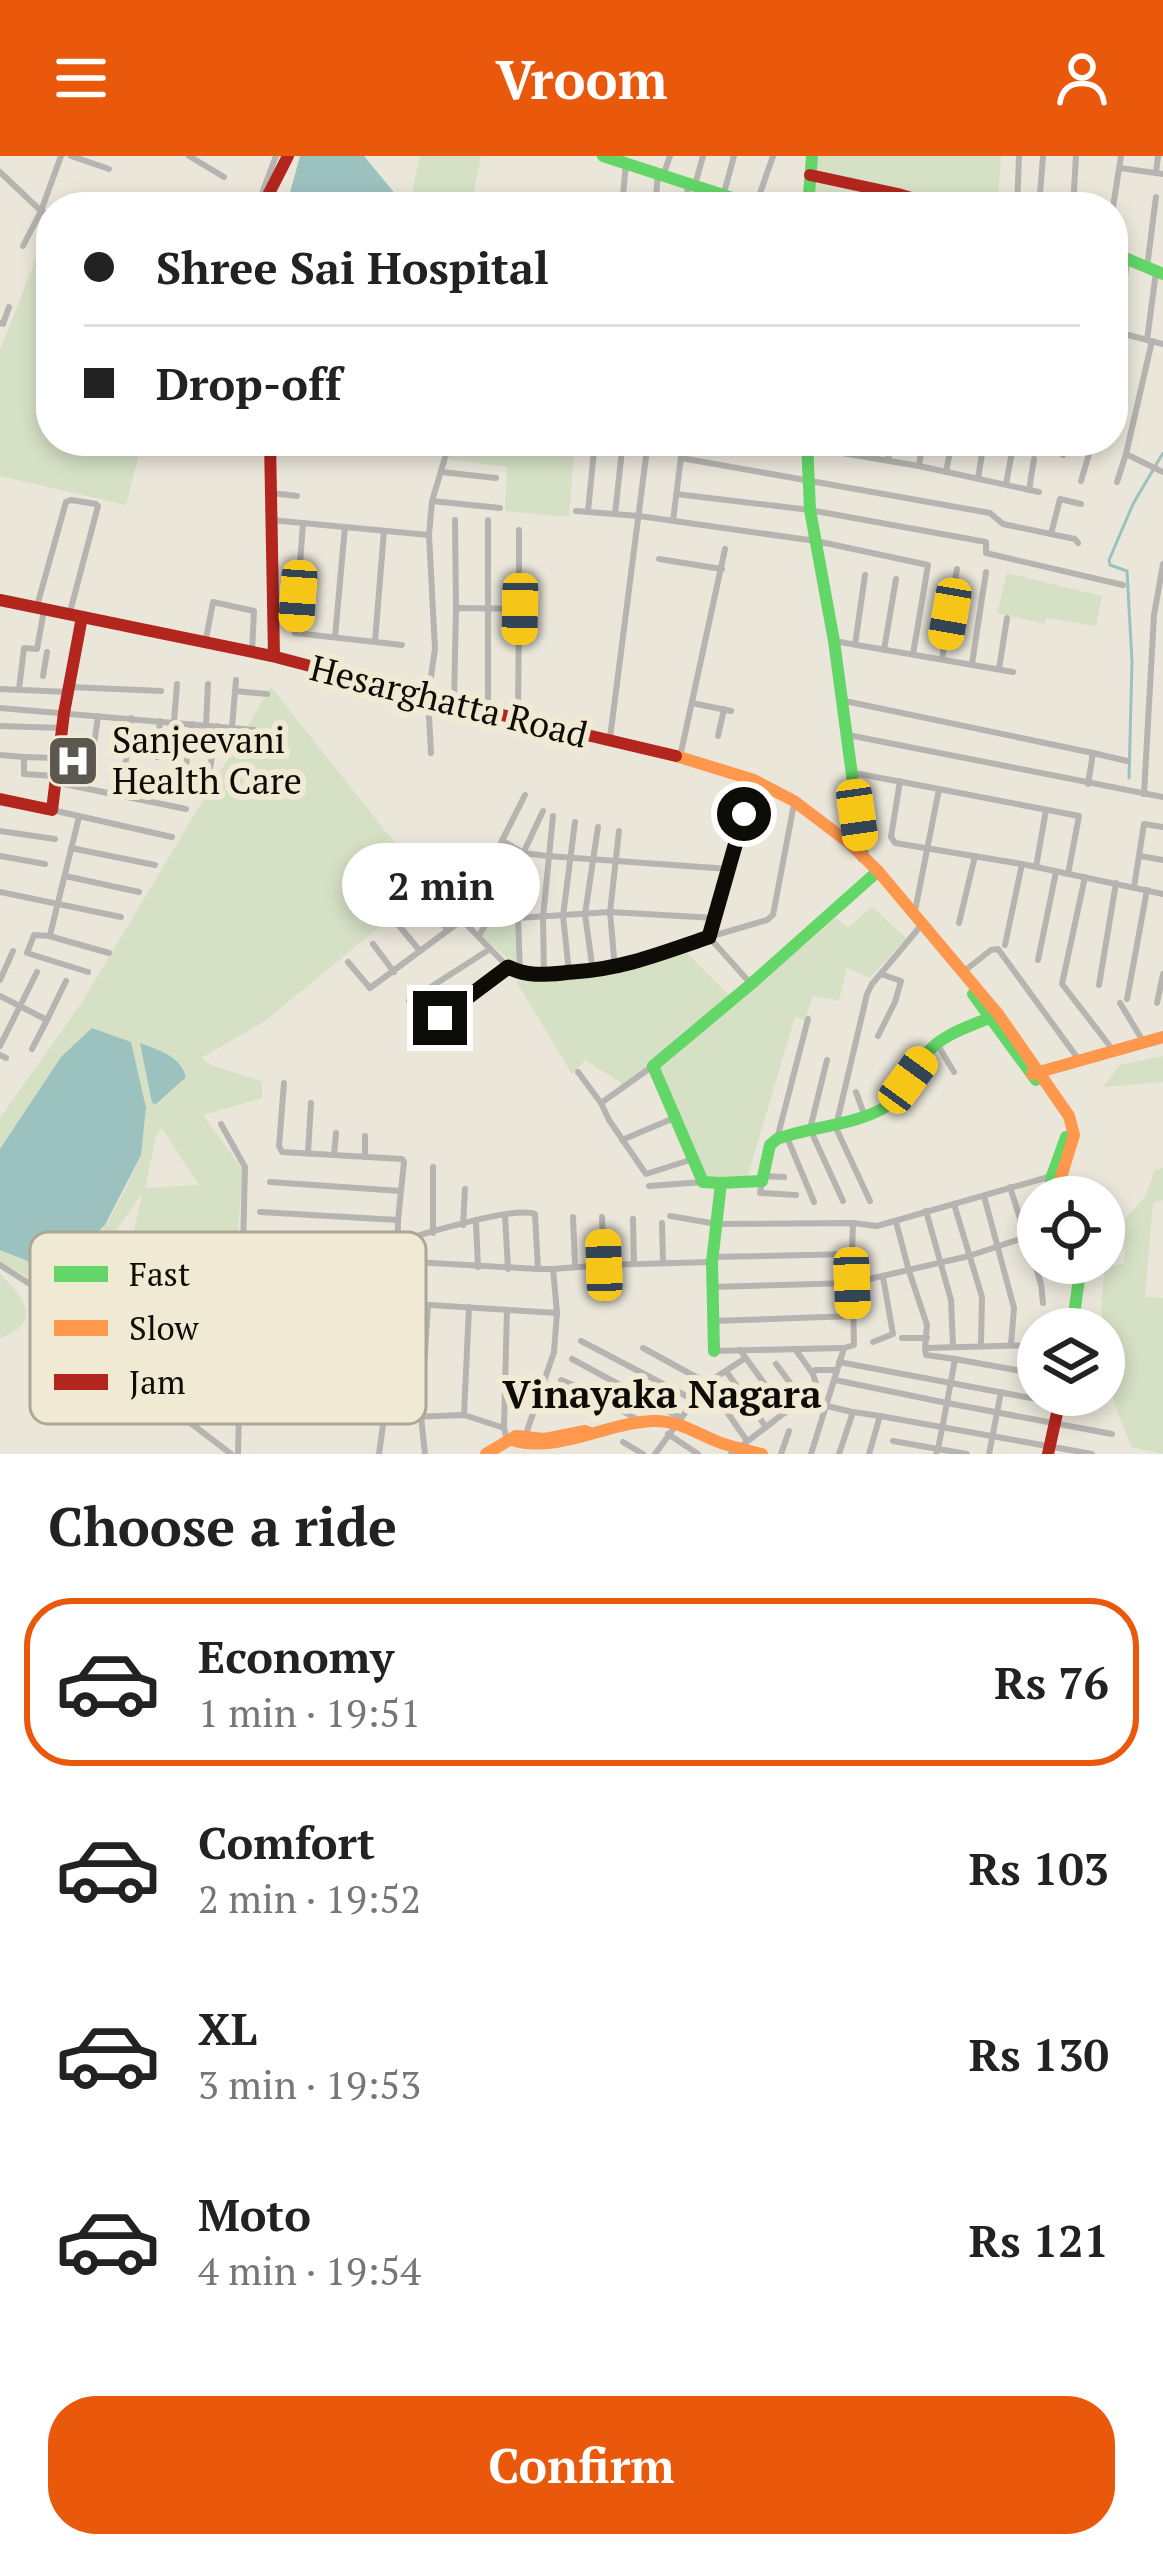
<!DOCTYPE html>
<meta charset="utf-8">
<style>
body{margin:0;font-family:"PT Serif",serif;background:#f2f2f2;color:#222;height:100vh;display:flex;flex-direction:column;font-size:45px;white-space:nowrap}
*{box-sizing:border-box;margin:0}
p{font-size:39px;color:#767676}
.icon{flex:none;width:66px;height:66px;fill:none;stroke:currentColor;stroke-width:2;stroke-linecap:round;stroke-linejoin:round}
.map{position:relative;height:1298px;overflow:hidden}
.panel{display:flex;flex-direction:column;background:#fff;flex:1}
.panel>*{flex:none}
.hud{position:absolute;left:36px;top:36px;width:1092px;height:264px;border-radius:48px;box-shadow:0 6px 18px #0003;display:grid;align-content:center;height:264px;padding:0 48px;background:#fff}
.fabs{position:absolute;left:1017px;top:1020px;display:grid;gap:24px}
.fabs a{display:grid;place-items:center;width:108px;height:108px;border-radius:50%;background:#fff;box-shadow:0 6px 18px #0003;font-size:60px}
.end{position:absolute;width:54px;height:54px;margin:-27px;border:15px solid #0e0c06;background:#fff;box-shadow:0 0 0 6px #fff}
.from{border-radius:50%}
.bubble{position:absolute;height:84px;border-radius:42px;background:#fff;box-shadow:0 6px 18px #0003;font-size:39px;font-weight:700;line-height:84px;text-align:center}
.car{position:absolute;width:36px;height:72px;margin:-36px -18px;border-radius:15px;box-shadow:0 0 9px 3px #0007;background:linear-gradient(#f5c518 24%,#345 0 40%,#f5c518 0 76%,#345 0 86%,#f5c518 0)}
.hud b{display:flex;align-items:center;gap:42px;height:114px;font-size:45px}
.hud b+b{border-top:3px solid #e0e0e0}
.hud i{width:30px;height:30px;background:#222}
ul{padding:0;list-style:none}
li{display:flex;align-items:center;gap:36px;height:168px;margin:0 24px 18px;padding:0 24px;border:6px solid transparent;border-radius:48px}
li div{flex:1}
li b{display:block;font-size:45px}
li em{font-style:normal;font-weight:700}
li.on{border-color:#ea580c}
li>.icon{width:108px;height:108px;stroke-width:1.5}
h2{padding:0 48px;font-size:54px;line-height:144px}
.primary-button{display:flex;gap:24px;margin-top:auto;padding:24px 48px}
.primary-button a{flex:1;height:138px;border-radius:48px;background:#ea580c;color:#fff;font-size:48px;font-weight:700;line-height:138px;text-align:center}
header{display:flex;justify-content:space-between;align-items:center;height:156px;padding:0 48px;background:#ea580c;color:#fff;font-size:54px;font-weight:700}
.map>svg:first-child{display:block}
.green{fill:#d6e0c5;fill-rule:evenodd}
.water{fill:#9bc2bf}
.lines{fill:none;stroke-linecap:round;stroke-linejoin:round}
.stream{stroke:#9bc2bf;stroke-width:3}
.street{stroke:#b5b4b1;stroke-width:6}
.fast{stroke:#63d668;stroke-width:12}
.slow{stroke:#ff974d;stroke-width:12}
.jam{stroke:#b3261e;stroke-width:12}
.route{stroke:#0e0c06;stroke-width:15}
.labels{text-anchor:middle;stroke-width:12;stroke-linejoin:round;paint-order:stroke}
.street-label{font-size:36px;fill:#0e0c06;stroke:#f0e9d4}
.poi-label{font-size:36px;fill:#0e0c06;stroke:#f0e9d4;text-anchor:start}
.neighbourhood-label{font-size:39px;font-weight:bold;fill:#0e0c06;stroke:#f0e9d4}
.key{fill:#f0e9d4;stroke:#aca796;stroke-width:3}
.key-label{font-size:33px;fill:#0e0c06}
</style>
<header><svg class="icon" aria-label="menu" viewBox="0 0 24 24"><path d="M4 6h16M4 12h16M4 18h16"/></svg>Vroom<svg class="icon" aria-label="person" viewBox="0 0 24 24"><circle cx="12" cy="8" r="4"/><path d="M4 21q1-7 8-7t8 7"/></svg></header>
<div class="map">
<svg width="1163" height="1298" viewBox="0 0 1163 1298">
<rect width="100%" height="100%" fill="#eae6da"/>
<g class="green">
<path d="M420,0H481L471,51H409Z"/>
<path d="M816,0H1001L997,51H955L814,15Z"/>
<path d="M814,27L878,40L877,51H812Z"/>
<path d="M39,95L51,98V285H142L126,349L0,320V194Z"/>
<path d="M452,285H575L569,361L505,355L507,311L447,303Z"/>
<path d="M1007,417L1102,440L1096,470L1047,462L1045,468L997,457Z"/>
<path d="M271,531L429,730L265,865L201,902L213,910L262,925V942L203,959L243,1014L235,1108L121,1138L142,1037L59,1159L29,1122L0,1106V1094L78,1095L106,1069L125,1034L141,999L146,952L61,901L0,993V962L80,849ZM162,972L198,1028V1029L145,1032L156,980Z"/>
<path d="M872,751L906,782L870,822L847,812L839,845L813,840L805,864L795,861L747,1022L705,1024L659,913L836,762L848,772Z"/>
<path d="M492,763L515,765L516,809L482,781Z"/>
<path d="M687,797L732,842L625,929L585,904L572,918L516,825L610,820Z"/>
<path d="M1163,900V926L1103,931L1120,909Z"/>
<path d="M1163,1012V1044L1153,1047L1145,1141L1163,1142V1298L1131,1291L1109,1232L1101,1146L1105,1112L1124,1107L1125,1063L1145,1041L1155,1014Z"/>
<path d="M0,1118C13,1131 38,1154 19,1172C14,1177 6,1179 0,1183Z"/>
</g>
<g class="water">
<path d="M300,0H364L406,51H278L289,40Z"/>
<path d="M92,872L131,886L146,952L141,999L105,1069L78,1095L57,1111H43L0,1094V993L61,901Z"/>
<path d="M140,887C158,894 181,900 186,921L156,948L152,947Z"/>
</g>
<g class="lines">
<path class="stream" d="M1129,622L1132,506L1127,415L1110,409L1109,404L1133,348L1163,297"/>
<g class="street">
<path d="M71,0L109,13"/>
<path d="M189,0L224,21"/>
<path d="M1120,12L1163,18"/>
<path d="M0,16L41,55L51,59"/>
<path d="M1156,17L1158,0"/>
<path d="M663,20L670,0"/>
<path d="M695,29L703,0"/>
<path d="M724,37L734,0"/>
<path d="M262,48L261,40L276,0"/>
<path d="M756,49L773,0"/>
<path d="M107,51L112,39"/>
<path d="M622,51L626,7"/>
<path d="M655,51L658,18"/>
<path d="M686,51L688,27"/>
<path d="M708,51L710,33"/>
<path d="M897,51L898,38"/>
<path d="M1017,51L1019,0"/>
<path d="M1039,51L1043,0"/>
<path d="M1073,51L1076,0"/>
<path d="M1113,51L1121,0"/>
<path d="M23,90L41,55L61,0"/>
<path d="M1147,111L1156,41"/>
<path d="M0,167L3,168L9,151"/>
<path d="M1113,175L1163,188"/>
<path d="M1147,184L1156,116"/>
<path d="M1152,185L1126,298L1163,316"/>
<path d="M1113,225L1127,104"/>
<path d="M807,291L919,310L1039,336"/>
<path d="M1063,299L1067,285"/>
<path d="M681,302L990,357L1003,368L1075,383L1078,387"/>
<path d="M888,304L891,285"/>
<path d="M919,310L923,285"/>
<path d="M441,316L496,322"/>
<path d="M946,316L952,285"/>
<path d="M978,322L984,286"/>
<path d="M1081,325L1093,285"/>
<path d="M1117,326L1126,298"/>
<path d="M1006,328L1013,291"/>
<path d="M1029,334L1034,303"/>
<path d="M271,337L297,340"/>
<path d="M676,338L810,354L986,386V397L1123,429"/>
<path d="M432,345L500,352"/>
<path d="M576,355L639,360L816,385L928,409L913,498"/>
<path d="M588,355L595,285"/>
<path d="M615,358L623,285"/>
<path d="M271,364L429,379L435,493L428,541L431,597"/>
<path d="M455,364L456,452"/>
<path d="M673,365L683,285"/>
<path d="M303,367L295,477L402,489"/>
<path d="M519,374V453"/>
<path d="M1051,378L1060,343L1081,348"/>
<path d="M429,379L432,345L450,285"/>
<path d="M659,403L722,413"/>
<path d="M37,450L66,346L71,344L96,348L98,350L70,456"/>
<path d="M335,481L345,371"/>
<path d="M206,483L213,446L254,455L252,495"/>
<path d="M375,485L384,375"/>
<path d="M834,485L1013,516"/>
<path d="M855,489L865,419"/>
<path d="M884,494L896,423"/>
<path d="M942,503L957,413"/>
<path d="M972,508L986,416"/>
<path d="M999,513L1007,462"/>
<path d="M43,520L47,496"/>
<path d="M70,531L161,535"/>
<path d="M0,533L68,536"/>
<path d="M19,533L24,492L37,493L44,454"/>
<path d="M235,535L267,538"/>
<path d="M840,544L1093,597L1088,628"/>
<path d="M454,547L456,452L519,453L518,560"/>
<path d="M692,547L731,555"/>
<path d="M0,552L255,574"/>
<path d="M488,556V364"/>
<path d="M174,566L177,528"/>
<path d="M206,569L208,528"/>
<path d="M0,570L62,572"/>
<path d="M232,571L236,524"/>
<path d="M848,579L1163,641"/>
<path d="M718,580L724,553"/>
<path d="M610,582L648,285"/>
<path d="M1093,597L1127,605"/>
<path d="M0,599L24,601"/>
<path d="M157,601L160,565"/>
<path d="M680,601L725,393"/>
<path d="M90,617L98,560"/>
<path d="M854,617L939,633"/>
<path d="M55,620L24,618V601L58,602"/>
<path d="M124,621L131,562"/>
<path d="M900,625L891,681L895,687L1022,708L1163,738"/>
<path d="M54,626L186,653"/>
<path d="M183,631L192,568"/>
<path d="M207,631L217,570"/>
<path d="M1144,638L1154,459L1163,408"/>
<path d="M52,654L172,681"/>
<path d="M0,675L55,683"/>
<path d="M503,685L524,697L547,700L729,713"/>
<path d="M71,692L155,709"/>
<path d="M0,700L45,708"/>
<path d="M1140,700L1163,704"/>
<path d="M1036,711L1046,654"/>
<path d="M65,720L139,736"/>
<path d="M1085,721L1062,828L1113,894"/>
<path d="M1134,731L1144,668L1163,671"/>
<path d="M0,736L121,761"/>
<path d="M421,743L448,774"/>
<path d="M915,755L939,633L1079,660L1068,718"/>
<path d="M518,762L519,712"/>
<path d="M462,764L508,811L520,817L544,820L615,813L709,781L754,624"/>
<path d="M396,766L420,795"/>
<path d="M959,767L975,700"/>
<path d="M50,779L79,661"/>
<path d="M479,780L519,706L543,655"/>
<path d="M373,788L394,816"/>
<path d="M1005,789L1022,708"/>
<path d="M1038,804L1056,716"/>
<path d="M348,806L370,832L462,764L525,639"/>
<path d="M615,813L610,756L619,675"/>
<path d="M88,816L27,797L34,779L49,780L109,797"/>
<path d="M569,816L563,760L575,666"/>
<path d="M593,816L585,758L598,671"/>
<path d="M963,816L991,794L998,793L1079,904"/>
<path d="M520,817L518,762L610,756L715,762"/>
<path d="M544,820L543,761L553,660"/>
<path d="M0,824L13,795"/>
<path d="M751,828L709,781L767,764L773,759L794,648"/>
<path d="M1099,829L1116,727"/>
<path d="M0,840L47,864L32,893"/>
<path d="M1127,843L1147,734"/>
<path d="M409,845L490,793"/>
<path d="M1120,847L1143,885"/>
<path d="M1157,847L1163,818"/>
<path d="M440,862L508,811"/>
<path d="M47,864L66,825"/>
<path d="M878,880L895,846L901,825L881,818"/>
<path d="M937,888L954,916"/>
<path d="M0,890L37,816"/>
<path d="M0,899L6,902"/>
<path d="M827,904L810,973L843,1045"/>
<path d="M653,910L601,947L609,964L646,1018L693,1003"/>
<path d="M578,916L601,947"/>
<path d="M284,927L279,990L282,996L402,1003L404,1006L398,1064L397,1147L384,1262L464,1259L504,1272L507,1284"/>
<path d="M856,936L864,958"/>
<path d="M837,966L867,838L872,828L919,772"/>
<path d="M221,968L245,1011L238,1298"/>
<path d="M835,970L870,1045"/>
<path d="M786,979L814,1046"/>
<path d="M777,983L808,863"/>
<path d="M622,984L674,962"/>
<path d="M308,997L311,947"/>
<path d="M334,999L336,977"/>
<path d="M365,1001V980"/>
<path d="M433,1011V1077"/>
<path d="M763,1020L784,1021"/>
<path d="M762,1025L760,1037L796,1039"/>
<path d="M270,1026L401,1035"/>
<path d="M649,1030L704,1026"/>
<path d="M1010,1031L1041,1128L1043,1147"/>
<path d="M984,1040L1014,1152L1011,1188"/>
<path d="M954,1048L982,1141L981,1188"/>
<path d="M926,1055L951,1144L953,1190"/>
<path d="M260,1056L398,1064"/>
<path d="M505,1059L508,1113"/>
<path d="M670,1060L717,1068L853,1067L877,1070L1052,1020"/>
<path d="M573,1061L575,1110"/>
<path d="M602,1061L604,1109"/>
<path d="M633,1063L634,1108"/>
<path d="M896,1066L909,1115L927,1169L925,1192L1038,1189"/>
<path d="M476,1067L478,1111"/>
<path d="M662,1067L663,1107"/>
<path d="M463,1069L465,1033"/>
<path d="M397,1085C427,1078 511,1050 535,1058L538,1113H553L557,1157L554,1196L525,1281"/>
<path d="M713,1101L852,1098L853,1067"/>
<path d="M365,1105L383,1108L380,1193L377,1199L262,1189V1147L266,1132L284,1128L292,1130L294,1148L300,1153L345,1156L348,1154L353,1114L357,1107Z"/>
<path d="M397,1105L537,1113"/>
<path d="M0,1109L33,1130L61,1168L231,1298"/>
<path d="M553,1113L604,1109L711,1106"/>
<path d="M712,1131L852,1127L969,1100L1038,1077"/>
<path d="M397,1147L557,1157"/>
<path d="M142,1162L243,1133"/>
<path d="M712,1165L853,1160"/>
<path d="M902,1182H927"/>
<path d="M581,1185L692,1243"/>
<path d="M873,1186L893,1178L883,1121"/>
<path d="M643,1192L707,1227L747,1285"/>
<path d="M925,1192L926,1199L955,1203"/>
<path d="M795,1193L813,1218"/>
<path d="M740,1194L785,1256"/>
<path d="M714,1195L842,1192"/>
<path d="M572,1203L679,1261"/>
<path d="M839,1206L1052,1246L1059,1245"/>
<path d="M776,1208L802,1243"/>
<path d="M726,1215L766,1271"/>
<path d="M561,1224L583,1233L642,1266"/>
<path d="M835,1224L947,1247L955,1203L1038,1218"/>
<path d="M1104,1229H1106"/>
<path d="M144,1232L160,1207"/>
<path d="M361,1234L359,1263L384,1262L379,1298"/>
<path d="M164,1247L186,1217"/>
<path d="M827,1250L852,1256"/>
<path d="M464,1259L469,1151"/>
<path d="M504,1270L507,1154"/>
<path d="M668,1278L698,1298"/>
<path d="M893,1285L938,1293L936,1298"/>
<path d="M623,1286L643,1298"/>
<path d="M425,1298L421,1260L428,1149"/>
<path d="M655,1298L707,1227L744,1203"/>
<path d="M731,1298L814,1234L816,1228L813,1218L815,1214H837"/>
<path d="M781,1298L789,1275"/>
<path d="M811,1298L844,1192L854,1189L852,1098"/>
<path d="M839,1298L853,1256L880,1260"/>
<path d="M869,1298L880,1260L1092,1298"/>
<path d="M967,1298L938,1293L947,1247L1112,1278"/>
<path d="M989,1298L1001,1236"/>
</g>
<g class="fast">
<path d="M603,0L760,51"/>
<path d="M808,51L812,0"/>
<path d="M1113,97L1163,118"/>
<path d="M807,285L810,354L834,485L863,701"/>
<path d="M973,838L1036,924"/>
<path d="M721,1027L703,1026L653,910L751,828L878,715"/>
<path d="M1049,1038L1052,1020L1066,981"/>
<path d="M1072,1173L1079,1123L1075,1107"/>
<path d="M714,1195L712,1106L721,1027L762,1025L770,989L777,983C812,970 855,970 887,950C907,937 913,914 927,897C944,877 971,870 994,860"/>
</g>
<g class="slow">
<path d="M676,600L754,624L794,645L848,686L878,715L998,858L1069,960L1074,979L1055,1041"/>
<path d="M1032,918L1163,881"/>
<path d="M512,1284C557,1298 606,1267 653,1265C677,1264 694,1276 716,1285C730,1291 747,1294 762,1298"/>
<path d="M486,1298L516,1280L545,1283L585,1275L590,1277"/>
</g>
<g class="jam">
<path d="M810,19L898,38L941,51"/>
<path d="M262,51L288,0"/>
<path d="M270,285L274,500"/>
<path d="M0,444L272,500L451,547L676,600"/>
<path d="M0,643L52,654L64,557L82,461"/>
<path d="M1048,1298L1061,1239"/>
</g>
</g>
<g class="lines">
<path class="route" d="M440,862L508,811C530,822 549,818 573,816C623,813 662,797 709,781L744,658"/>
</g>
<defs>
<g id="hospital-square" transform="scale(2.7)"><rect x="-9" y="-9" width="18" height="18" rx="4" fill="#5b5850" stroke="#f0e9d4"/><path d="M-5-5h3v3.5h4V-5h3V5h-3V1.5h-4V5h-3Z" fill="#fff"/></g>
</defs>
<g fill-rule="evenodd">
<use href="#hospital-square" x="73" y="605"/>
</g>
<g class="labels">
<g class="street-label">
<text transform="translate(449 545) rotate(14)" y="13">Hesarghatta Road</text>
</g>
<g class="poi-label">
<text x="112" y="597">Sanjeevani<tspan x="112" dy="41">Health Care</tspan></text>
</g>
<g class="neighbourhood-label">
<text x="662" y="1252">Vinayaka Nagara</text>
</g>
</g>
<rect x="30" y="1076" width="396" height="192" rx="18" class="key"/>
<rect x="54" y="1110" width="54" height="16" fill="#63d668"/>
<rect x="54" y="1164" width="54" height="16" fill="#ff974d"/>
<rect x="54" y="1218" width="54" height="16" fill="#b3261e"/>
<g class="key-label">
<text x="129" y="1130">Fast</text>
<text x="129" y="1184">Slow</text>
<text x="129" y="1238">Jam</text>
</g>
</svg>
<div class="fabs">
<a><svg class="icon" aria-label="locate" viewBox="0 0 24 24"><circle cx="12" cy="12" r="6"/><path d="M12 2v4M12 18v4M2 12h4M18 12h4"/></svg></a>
<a><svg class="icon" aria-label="layers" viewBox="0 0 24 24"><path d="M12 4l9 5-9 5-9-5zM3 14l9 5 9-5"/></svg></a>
</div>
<i class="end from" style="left:744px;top:658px"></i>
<i class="end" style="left:440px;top:862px"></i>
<div class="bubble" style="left:342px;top:687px;width:198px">2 min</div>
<i class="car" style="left:298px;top:440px;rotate:184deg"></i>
<i class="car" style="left:520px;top:453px;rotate:181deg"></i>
<i class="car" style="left:950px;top:458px;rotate:190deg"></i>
<i class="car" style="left:857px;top:659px;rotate:172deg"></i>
<i class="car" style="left:908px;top:924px;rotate:36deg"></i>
<i class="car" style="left:604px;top:1109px;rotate:358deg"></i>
<i class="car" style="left:852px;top:1127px;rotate:178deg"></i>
<div class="hud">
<b><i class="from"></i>Shree Sai Hospital</b>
<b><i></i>Drop-off</b>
</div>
</div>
<section class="panel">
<h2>Choose a ride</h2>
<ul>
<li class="on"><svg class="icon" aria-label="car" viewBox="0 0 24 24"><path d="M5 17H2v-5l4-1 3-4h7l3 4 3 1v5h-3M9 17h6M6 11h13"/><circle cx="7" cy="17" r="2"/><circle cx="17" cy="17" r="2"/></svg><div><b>Economy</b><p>1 min · 19:51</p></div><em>Rs 76</em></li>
<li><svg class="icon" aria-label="car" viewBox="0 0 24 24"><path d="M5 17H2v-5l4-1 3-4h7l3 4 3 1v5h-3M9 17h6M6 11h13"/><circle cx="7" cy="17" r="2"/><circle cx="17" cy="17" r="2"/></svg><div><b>Comfort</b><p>2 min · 19:52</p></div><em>Rs 103</em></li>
<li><svg class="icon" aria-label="car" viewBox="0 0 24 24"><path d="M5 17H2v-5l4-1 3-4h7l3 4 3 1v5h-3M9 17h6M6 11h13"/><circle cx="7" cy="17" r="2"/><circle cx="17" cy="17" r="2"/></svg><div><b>XL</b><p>3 min · 19:53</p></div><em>Rs 130</em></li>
<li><svg class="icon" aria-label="car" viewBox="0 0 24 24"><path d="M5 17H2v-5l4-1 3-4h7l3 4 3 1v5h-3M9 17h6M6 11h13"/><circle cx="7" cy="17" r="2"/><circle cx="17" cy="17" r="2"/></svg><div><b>Moto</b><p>4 min · 19:54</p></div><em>Rs 121</em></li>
</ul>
<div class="primary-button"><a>Confirm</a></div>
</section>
